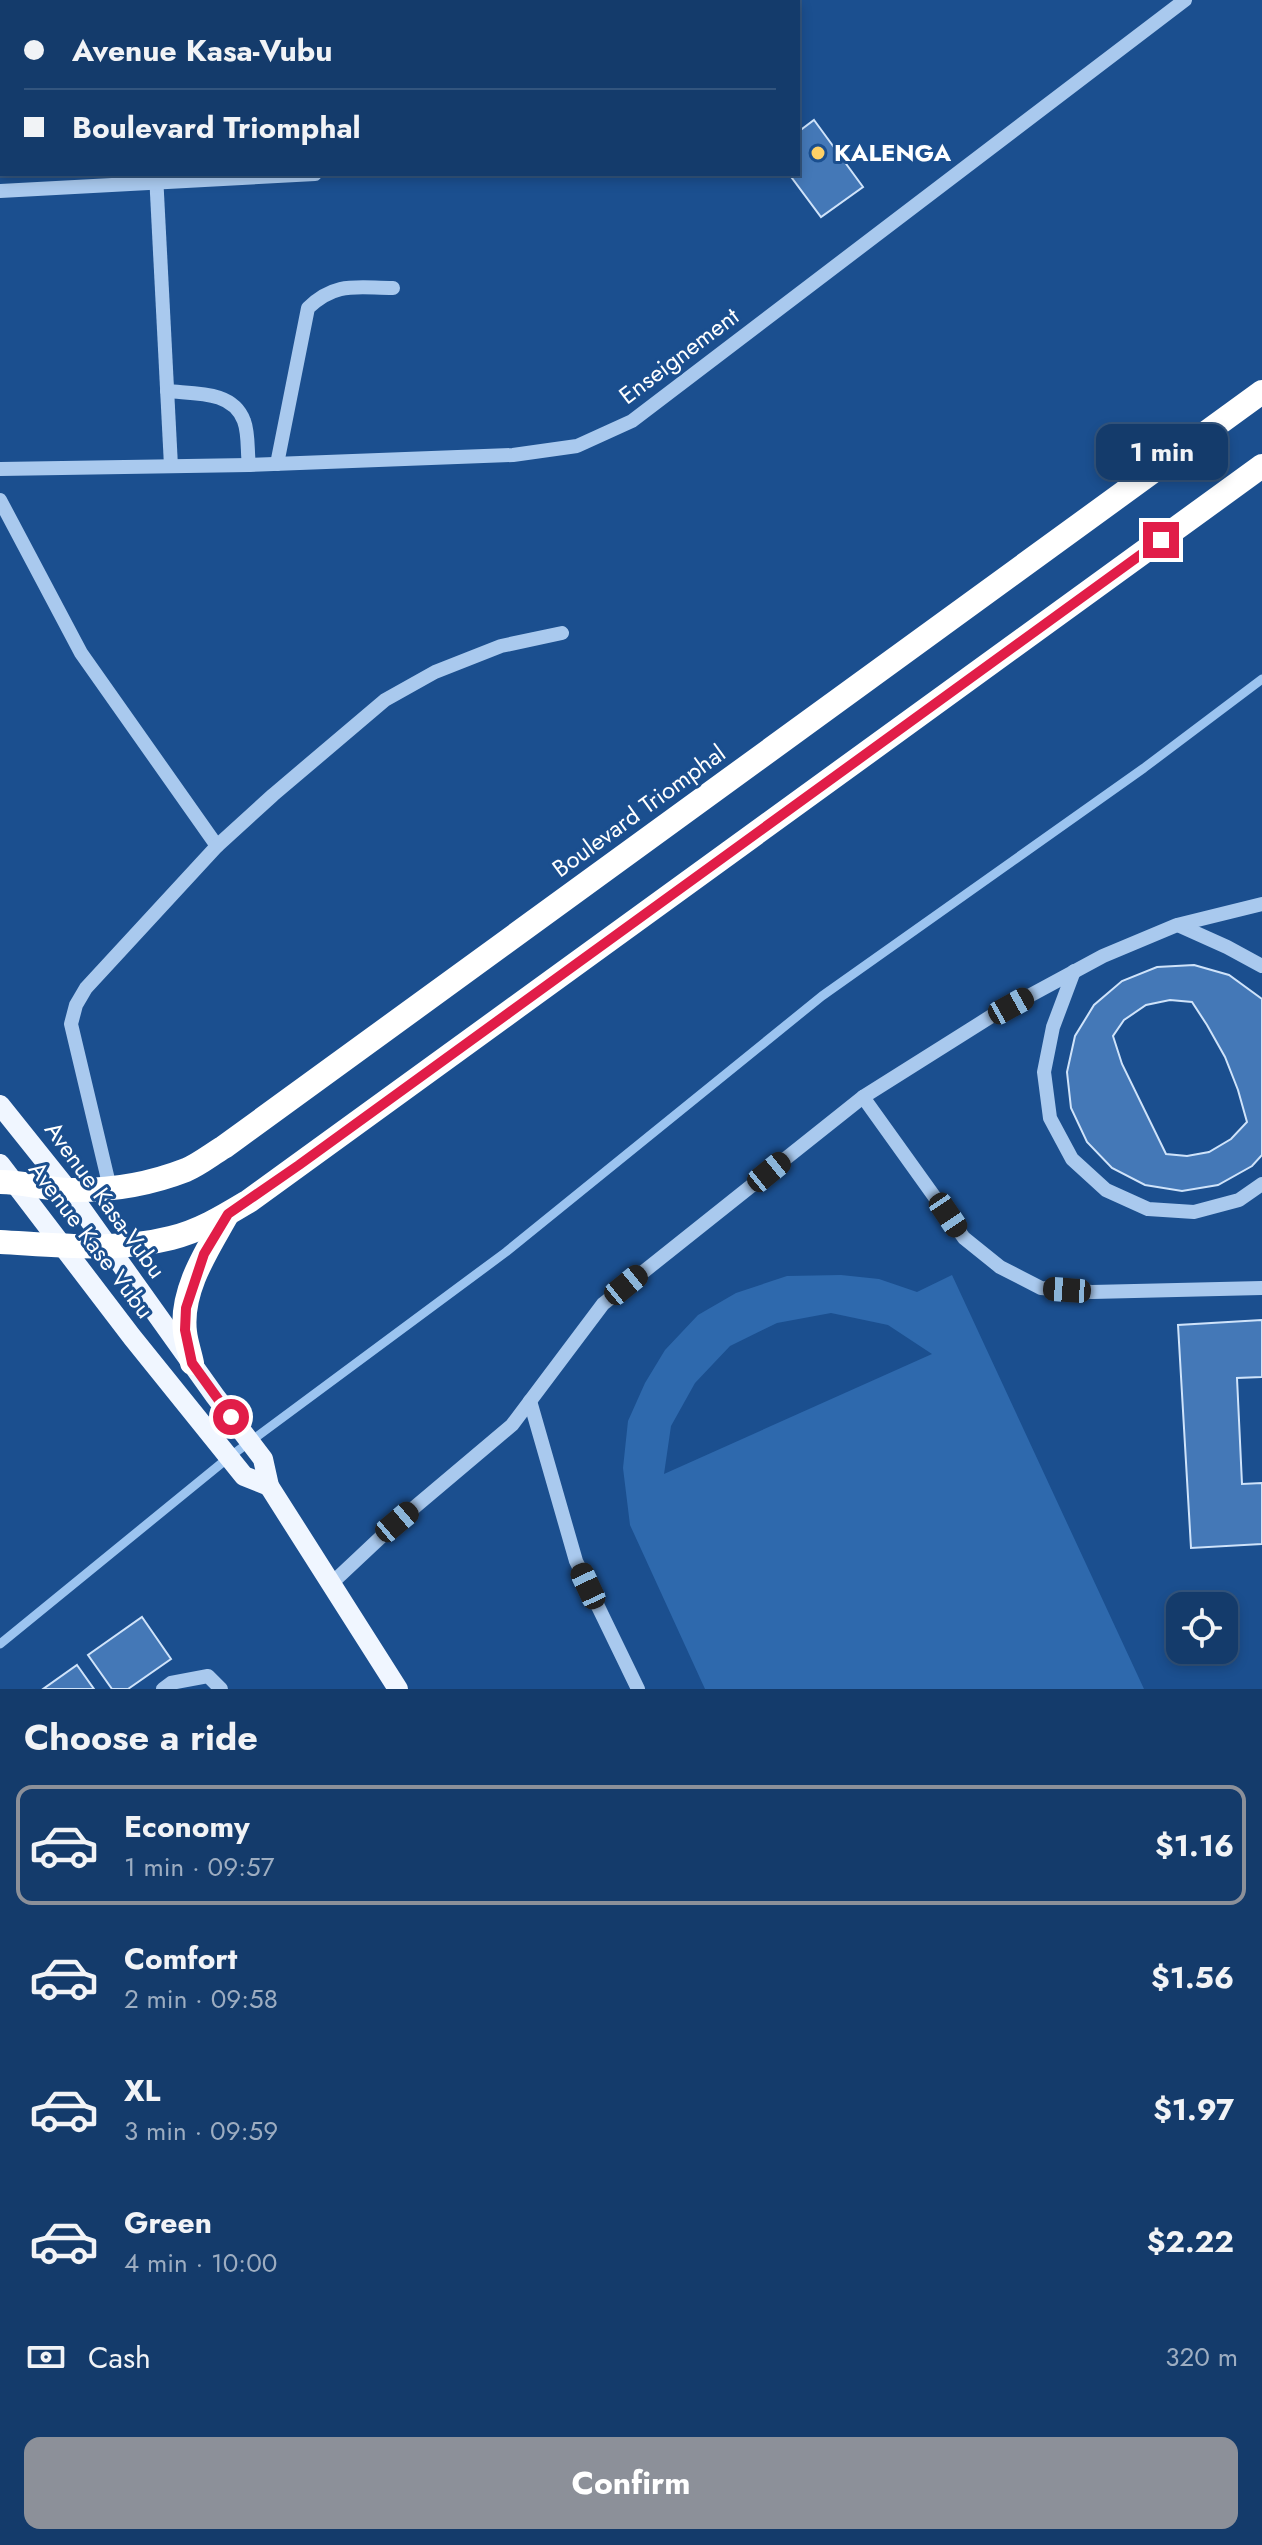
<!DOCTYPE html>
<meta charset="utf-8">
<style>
body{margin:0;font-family:Jost,sans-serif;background:#1d4271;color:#f1f3f6;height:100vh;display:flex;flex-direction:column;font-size:30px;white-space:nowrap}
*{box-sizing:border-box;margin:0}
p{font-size:26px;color:#9dadc1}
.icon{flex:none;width:44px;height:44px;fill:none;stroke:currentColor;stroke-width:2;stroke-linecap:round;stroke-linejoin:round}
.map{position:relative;height:1689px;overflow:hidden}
.panel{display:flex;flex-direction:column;background:#143b6b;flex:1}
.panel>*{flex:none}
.hud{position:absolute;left:0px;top:0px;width:800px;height:176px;box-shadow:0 4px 12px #0003,0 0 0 2px #33557e;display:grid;align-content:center;height:176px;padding:0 24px;background:#143b6b}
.tools{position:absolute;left:1166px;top:1592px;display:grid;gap:16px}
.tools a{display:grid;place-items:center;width:72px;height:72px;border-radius:16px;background:#143b6b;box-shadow:0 4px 12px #0003,0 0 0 2px #33557e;font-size:40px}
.end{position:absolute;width:36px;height:36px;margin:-18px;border:10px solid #e11d48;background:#fff;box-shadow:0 0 0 4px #fff}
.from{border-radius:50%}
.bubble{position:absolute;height:56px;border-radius:16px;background:#143b6b;box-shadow:0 4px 12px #0003,0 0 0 2px #33557e;font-size:26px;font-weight:700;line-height:56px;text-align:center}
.car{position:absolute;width:24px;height:48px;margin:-24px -12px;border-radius:10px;box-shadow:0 0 6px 2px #0007;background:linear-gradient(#222 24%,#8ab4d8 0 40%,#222 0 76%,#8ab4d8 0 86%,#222 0)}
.hud b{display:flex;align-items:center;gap:28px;height:76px;font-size:30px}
.hud b+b{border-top:2px solid #33557e}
.hud i{width:20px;height:20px;background:#f1f3f6}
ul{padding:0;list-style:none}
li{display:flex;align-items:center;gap:24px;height:120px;margin:0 16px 12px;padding:0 8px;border:4px solid transparent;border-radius:16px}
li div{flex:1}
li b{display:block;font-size:30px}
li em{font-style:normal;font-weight:700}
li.selected{border-color:#8c9099}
li>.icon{width:72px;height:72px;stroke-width:1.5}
h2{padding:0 24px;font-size:36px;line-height:96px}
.pay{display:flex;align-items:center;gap:20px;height:88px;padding:0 24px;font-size:30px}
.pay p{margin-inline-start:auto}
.button{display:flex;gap:16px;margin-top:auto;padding:16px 24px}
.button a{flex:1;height:92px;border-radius:16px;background:#8c9099;color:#fff;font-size:32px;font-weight:700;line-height:92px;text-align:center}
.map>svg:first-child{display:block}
.green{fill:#2e69ad;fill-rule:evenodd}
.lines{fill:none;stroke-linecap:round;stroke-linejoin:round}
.stream{stroke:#9cc4f0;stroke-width:9}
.building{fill:#4478b7;stroke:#cfe3fa;stroke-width:2;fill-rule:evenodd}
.minor{stroke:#a9c9ee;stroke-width:14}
.major{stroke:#f0f6ff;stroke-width:20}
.highway{stroke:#fff;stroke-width:24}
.route{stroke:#e11d48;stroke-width:10}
.poi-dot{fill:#ffd166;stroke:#1b4f8f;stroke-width:3}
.labels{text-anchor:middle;stroke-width:6;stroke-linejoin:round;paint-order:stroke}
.poi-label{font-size:24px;font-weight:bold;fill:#fff;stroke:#1b4f8f;text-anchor:start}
.street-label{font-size:24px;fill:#fff;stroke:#1b4f8f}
</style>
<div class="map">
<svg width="1262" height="1689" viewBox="0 0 1262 1689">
<rect width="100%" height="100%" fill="#1b4f8f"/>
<path class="green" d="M841,1275L879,1279L917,1292L952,1275L1144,1689H705L630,1525L623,1468L628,1421L645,1383L665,1350L698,1315L736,1293L787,1276ZM831,1313L888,1325L932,1354L664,1474L671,1426L695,1383L730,1346L777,1323Z"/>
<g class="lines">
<path class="stream" d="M0,1644L228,1458L506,1252L822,996L1144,768L1262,679"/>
</g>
<g class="building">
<path d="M814,120L863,187L821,217L789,174H798V132Z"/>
<path d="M1194,965L1229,975L1262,999V1155L1252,1166L1218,1185L1182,1191L1145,1185L1112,1168L1087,1142L1071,1108L1067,1072L1075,1036L1094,1005L1122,981L1157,967ZM1170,1000L1192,1002L1207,1025L1225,1057L1238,1090L1247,1122L1231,1139L1209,1152L1187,1156L1166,1154L1122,1064L1113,1036L1124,1020L1146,1005Z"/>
<path d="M1262,1320V1377L1237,1378L1242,1484L1262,1483V1544L1191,1548L1178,1325Z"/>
<path d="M142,1617L171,1659L128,1689H112L88,1655Z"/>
<path d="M77,1665L94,1689H43Z"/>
</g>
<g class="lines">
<g class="minor">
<path d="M148,0V2"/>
<path d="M646,2V0"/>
<path d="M156,174L171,466"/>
<path d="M0,191L315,174"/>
<path d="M167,391C194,394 233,390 244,421C249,434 247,452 249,465"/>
<path d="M277,464L308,308C336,281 357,288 393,288"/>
<path d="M0,469L249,465L513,455L577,446L632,421L1185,0"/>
<path d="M0,500L81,653L217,846"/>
<path d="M1178,925L1227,947L1262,966"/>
<path d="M1074,971L1053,1027L1044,1072L1050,1118L1072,1159L1106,1190L1148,1209L1194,1212L1239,1200L1262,1184"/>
<path d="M863,1097L964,1238L1000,1267L1041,1288L1092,1292L1262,1288"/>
<path d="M110,1188L71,1024L76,1005L86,988L217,846L273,795L385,700L435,672L501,646L562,633"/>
<path d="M530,1401L576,1561L638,1689"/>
<path d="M332,1583L397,1522L512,1425L603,1304L863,1097L990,1017L1103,956L1177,925L1262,904"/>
<path d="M163,1689L171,1683L208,1676L221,1689"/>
</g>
<g class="major">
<path d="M0,1105L68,1190L215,1396L263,1459L269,1486L398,1689"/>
<path d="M0,1164L132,1337L244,1476L269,1486"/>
</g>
<g class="highway">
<path d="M0,1182C23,1182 46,1189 69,1190C108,1191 150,1184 186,1170C200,1164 212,1154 224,1147L1262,392"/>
<path d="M0,1242C56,1245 116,1252 171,1238C200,1231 224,1216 249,1201L1262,466"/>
<path d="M192,1363C190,1353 186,1342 185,1332C180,1290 208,1249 227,1215"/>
</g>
</g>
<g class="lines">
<path class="route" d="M231,1417L192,1363L185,1330L186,1308L204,1254L228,1214L299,1165L1161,540"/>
</g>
<circle class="poi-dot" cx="818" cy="153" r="8"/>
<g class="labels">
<g class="poi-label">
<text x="834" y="161">KALENGA</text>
</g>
<g class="street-label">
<text transform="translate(679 356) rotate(-37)" y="8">Enseignement</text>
<text transform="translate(639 811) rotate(-36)" y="8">Boulevard Triomphal</text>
<text transform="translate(105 1200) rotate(54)" y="8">Avenue Kasa-Vubu</text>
<text transform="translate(91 1240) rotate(53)" y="8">Avenue Kase Vubu</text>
</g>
</g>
</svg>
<div class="tools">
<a><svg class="icon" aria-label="locate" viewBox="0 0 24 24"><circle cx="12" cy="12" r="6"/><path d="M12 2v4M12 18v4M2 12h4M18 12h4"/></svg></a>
</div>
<i class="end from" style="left:231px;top:1417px"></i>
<i class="end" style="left:1161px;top:540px"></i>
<div class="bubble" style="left:1096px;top:424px;width:132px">1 min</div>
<i class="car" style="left:1011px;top:1006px;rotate:61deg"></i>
<i class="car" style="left:769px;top:1172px;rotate:51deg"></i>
<i class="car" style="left:948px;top:1215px;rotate:146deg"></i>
<i class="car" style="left:626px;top:1285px;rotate:51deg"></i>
<i class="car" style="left:1067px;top:1290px;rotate:274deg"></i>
<i class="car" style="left:397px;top:1522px;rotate:50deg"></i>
<i class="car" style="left:588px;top:1586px;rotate:335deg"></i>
<div class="hud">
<b><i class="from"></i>Avenue Kasa-Vubu</b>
<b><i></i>Boulevard Triomphal</b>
</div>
</div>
<section class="panel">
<h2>Choose a ride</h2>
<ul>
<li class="selected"><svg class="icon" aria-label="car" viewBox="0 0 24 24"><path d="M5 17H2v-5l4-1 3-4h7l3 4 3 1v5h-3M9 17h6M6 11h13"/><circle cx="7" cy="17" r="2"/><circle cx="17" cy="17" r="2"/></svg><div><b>Economy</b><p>1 min · 09:57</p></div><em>$1.16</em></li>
<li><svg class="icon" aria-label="car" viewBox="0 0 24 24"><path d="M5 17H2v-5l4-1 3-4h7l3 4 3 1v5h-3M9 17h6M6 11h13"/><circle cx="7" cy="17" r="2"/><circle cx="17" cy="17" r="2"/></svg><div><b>Comfort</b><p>2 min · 09:58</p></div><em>$1.56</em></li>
<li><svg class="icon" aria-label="car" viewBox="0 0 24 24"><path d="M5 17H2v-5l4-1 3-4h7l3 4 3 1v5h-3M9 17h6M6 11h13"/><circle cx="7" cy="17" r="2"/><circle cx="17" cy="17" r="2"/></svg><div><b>XL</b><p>3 min · 09:59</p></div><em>$1.97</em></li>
<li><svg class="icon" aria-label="car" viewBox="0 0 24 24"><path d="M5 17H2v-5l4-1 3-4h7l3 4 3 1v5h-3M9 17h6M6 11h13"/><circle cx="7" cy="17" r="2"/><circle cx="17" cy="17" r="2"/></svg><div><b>Green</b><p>4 min · 10:00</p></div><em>$2.22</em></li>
</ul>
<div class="pay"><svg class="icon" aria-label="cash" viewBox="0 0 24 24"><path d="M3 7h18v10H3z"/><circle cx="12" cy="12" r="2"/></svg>Cash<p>320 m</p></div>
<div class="button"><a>Confirm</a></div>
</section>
